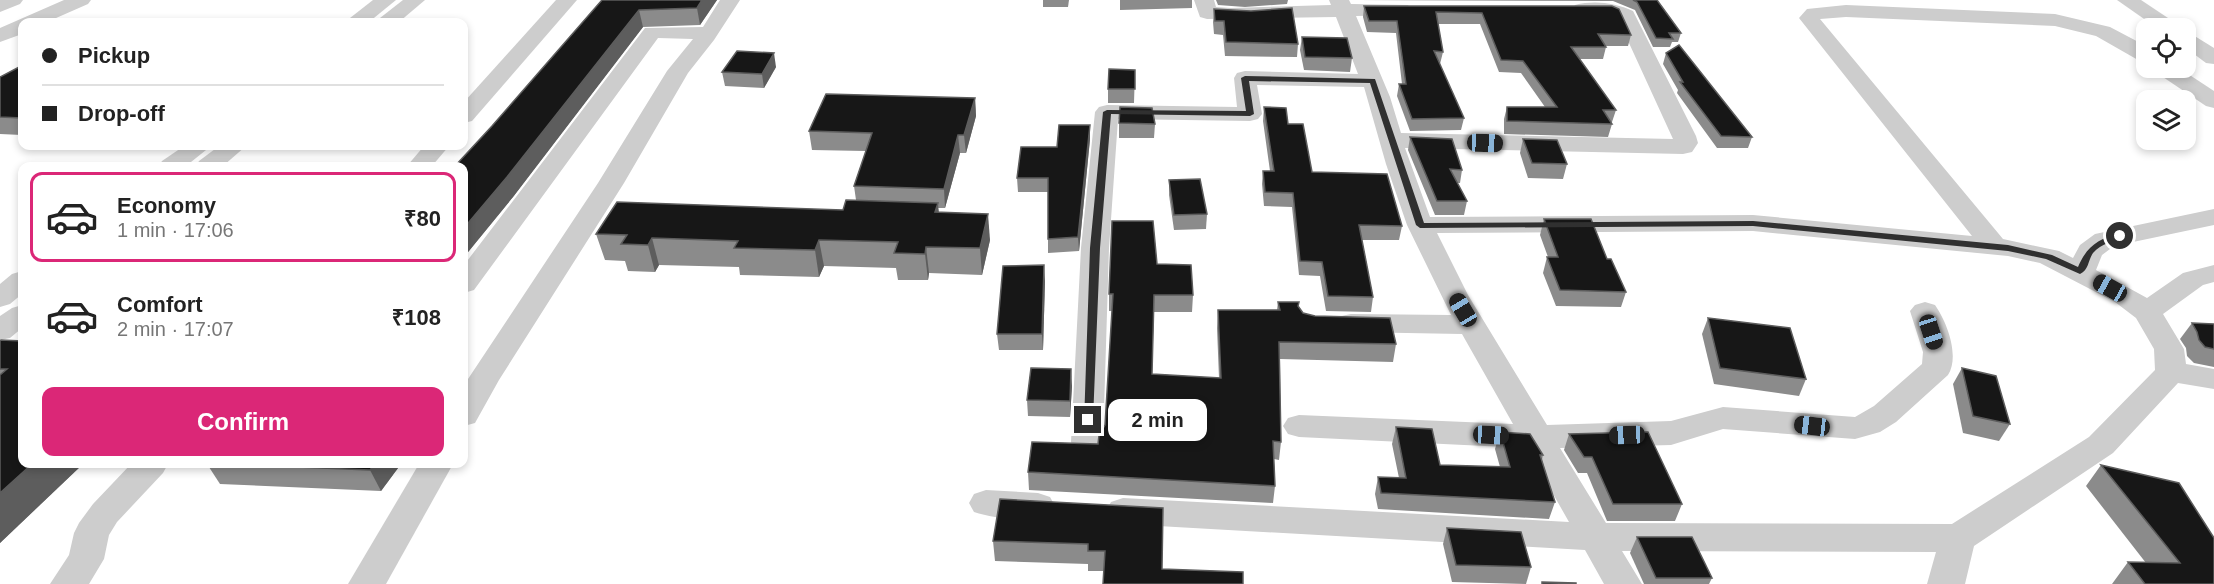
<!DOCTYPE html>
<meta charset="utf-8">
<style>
body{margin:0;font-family:Helvetica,sans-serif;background:#f6f6f6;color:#222;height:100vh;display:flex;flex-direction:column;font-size:22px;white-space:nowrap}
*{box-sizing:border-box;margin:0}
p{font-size:20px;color:#767676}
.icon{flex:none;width:33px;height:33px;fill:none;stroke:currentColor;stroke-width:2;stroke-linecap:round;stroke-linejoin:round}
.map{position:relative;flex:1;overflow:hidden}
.sheet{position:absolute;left:18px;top:162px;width:450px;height:306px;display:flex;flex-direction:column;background:#fff;border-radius:12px;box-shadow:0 3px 9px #0003}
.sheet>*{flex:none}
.hud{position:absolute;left:18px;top:18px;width:450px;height:132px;border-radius:12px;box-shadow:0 3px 9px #0003;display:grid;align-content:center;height:132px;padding:0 24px;background:#fff}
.controls{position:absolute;left:2136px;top:18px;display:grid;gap:12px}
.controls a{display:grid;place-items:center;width:60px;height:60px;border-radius:12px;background:#fff;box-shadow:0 3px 9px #0003;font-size:30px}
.end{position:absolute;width:27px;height:27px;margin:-14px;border:8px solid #303030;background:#fff;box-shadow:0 0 0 3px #fff}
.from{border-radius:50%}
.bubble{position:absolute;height:42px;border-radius:12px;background:#fff;box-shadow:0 3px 9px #0003;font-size:20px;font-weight:600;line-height:42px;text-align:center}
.car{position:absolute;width:18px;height:36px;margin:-18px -9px;border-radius:8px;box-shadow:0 0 4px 2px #0007;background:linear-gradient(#222 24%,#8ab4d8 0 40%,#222 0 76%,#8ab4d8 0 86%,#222 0)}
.hud b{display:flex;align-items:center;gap:21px;height:57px;font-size:22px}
.hud b+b{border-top:2px solid #e0e0e0}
.hud i{width:15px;height:15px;background:#222}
ul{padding:10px 0 0;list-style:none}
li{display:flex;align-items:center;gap:18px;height:90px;margin:0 12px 9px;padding:0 12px;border:3px solid transparent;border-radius:12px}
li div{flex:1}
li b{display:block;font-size:22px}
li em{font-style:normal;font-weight:600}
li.current{border-color:#db2777}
li>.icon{width:54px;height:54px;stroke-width:1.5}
.button{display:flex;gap:12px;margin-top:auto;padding:12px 24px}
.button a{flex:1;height:69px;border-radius:12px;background:#db2777;color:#fff;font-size:24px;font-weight:600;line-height:69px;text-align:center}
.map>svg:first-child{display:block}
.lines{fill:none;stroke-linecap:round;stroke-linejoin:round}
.minor{fill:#cdcdcd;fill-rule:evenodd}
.wall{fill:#8b8b8b}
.shaded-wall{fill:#5d5d5d}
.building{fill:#171717;stroke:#5d5d5d;stroke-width:1.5}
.route{fill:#303030}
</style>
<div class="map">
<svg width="2214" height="584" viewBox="0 0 2214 584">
<rect width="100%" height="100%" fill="#fff"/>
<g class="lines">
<g class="minor">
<path d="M0,0H23L20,4L0,12Z"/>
<path d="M64,0H91L88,4L47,22H22V34L0,42V28Z"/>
<path d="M373,0H396L369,22H347L350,18Z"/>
<path d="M403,0H425L399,22H377L380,18Z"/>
<path d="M556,0H577L472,121L464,123V102Z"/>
<path d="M720,0H740L714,40L688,73L624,183L499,380L475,423L464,426V388L468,379L598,183L667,71L693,39L658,38L474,290L464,293V265L645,28L703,27Z"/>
<path d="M1194,0H1214L1216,7L1231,8L1331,5L1329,0H1349L1351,4L1408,5L1411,9L1408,13L1401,15L1356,16L1390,97L1401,133L1673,139L1618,19C1604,13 1589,17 1575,13L1572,9L1575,5C1595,0 1615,3 1633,11L1696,136L1698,143L1692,152L1683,154L1405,148L1430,217L1753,215L1972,236L1799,18L1807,9L1846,5L2055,14L2110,27L2146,46V61L2138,60L2096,36L2055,26L1846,17L1820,19L2003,239L2059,251L2073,258L2080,245L2095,234L2214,209V225L2114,246L2102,255L2096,270L2147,298L2183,273L2214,265V282L2203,285L2163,314L2184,349L2186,364L2214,369V389L2178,383L2113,453L1974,546L1965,584H1927L1936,552L1622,551L1642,584H1604L1585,550L1123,524L1111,520L1106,511L1111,502L1123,498L1569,522L1527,448L1299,437L1288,434L1283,426L1288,418L1299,415L1513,424L1462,334L1351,332L1341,330L1336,323L1341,316L1351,314L1451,315L1407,225L1386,164L1364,87L1257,85L1262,114L1258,119L1250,121L1118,119L1109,248L1103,442L1099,450L1087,454L1075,450L1071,442L1081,248L1095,112L1099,107L1107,105L1237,107L1234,78L1237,73L1245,71L1358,74L1336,17L1207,19L1200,17ZM1753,231L2008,256L2040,263L2115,302L2136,318L2154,349L2155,370L2089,437L1952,524L1606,523L1560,448L1671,445L1723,429L1855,439L1880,432L1896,422L1948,375C1960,356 1947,322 1935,305L1925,302L1915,305L1910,311L1923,352L1922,364L1874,406L1855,417L1723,407L1671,421L1547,425L1468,295L1437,233Z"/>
<path d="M2117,0H2141L2177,24L2180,28H2157Z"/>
<path d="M2186,33L2193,35L2214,48V64L2206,63L2186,48Z"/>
<path d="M2154,68H2179L2214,91V108L2206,106L2157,73Z"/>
<path d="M184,146H211L186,166H159L162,161Z"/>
<path d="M219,146H246L223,166H196L199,161Z"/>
<path d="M424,146H449L432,166H407Z"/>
<path d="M22,271V294L10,304L0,307V284L12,274Z"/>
<path d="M22,305V328L10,338L0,340V316L12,308Z"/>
<path d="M131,464H168L163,473L117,522L109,535L104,559L89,584H50L69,555L74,533L79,523L93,504Z"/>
<path d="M419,464H453L386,584H348Z"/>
<path d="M986,490L1038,493L1050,497L1055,506L1050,515C1028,522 996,519 974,512L969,503L974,494Z"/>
</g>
</g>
<g class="wall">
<path d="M602,0H717L700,25L643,27L513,197L464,257V166L492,126Z"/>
<path d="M1043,0H1069L1068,7H1043Z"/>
<path d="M1120,0H1192V8L1120,10Z"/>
<path d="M1216,0H1288L1287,4L1245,7L1218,5Z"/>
<path d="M1358,0H1657L1681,33L1678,42H1672L1670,47H1653L1635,10L1613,1Z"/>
<path d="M1364,6H1612L1631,35L1628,46H1605L1606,47L1603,59H1579L1616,110L1612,122H1611L1612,124L1608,137L1504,134V119L1507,107H1545L1521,73L1499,72L1480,24H1438L1443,52L1440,64H1439L1464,118L1461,130L1410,131L1397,96L1399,84H1402L1396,33L1367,32L1363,17Z"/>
<path d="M1214,9L1298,44L1297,57L1225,56L1223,35L1214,34L1213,22Z"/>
<path d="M1302,37L1352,58L1350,72L1304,70L1300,50Z"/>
<path d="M1666,53L1752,137L1748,148H1717L1677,93L1678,90L1663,64Z"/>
<path d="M22,66V135L0,134V77Z"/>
<path d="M776,67L764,88L725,86L722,72Z"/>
<path d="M1135,70L1134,103H1108V89Z"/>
<path d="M975,98L976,116L966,153H960L945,208H938L939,213L990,240L982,275L929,273L928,280H898L896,268L824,266L819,277L740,275L739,267L659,265L655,272L628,271L625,261L605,260L596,234L843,210L856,200L854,186L866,151L812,150L809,131Z"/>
<path d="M1264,107L1288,124L1312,172L1402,226L1399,240H1362L1373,297L1371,312L1326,311L1320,276L1299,275L1292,207L1264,206L1262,184L1263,171H1270L1263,121Z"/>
<path d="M1119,123L1155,124L1154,138H1119Z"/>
<path d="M1410,137L1462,170L1460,183H1457L1467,201L1464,215H1435L1408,150Z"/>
<path d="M1090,139L1079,251L1048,253V192H1018L1017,178L1057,147Z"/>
<path d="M1523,139L1567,164L1563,179L1528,178L1520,153Z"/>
<path d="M1169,180L1207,214L1206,229L1174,230L1169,195Z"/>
<path d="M1544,219L1607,259L1626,292L1621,307L1556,306L1543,273L1547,257H1548L1540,235Z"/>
<path d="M1157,264L1193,295L1192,312H1154L1152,374L1219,378L1217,328L1218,310H1277L1278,302L1299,307L1303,313L1396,344L1393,362L1280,359L1281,442L1279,460L1274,459L1275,486L1273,503L1029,490L1028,472L1098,444L1105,425L1112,311H1109V294Z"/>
<path d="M1045,281L1043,350H999L997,334Z"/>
<path d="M1708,318L1806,379L1799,396L1714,384L1702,334Z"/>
<path d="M2192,323L2214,324V367L2194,363L2187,356L2186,348L2180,339Z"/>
<path d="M0,341L83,464L0,543Z"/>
<path d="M1962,368L2010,424L1999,441L1963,433L1953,384Z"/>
<path d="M1072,386L1070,417L1028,416L1027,400Z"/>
<path d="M1396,427L1440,465L1500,467L1495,449L1500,432L1543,455L1542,460L1555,502L1549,519L1378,509L1375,494L1378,477L1399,478L1392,444Z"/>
<path d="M1569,434L1682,504L1675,521H1607L1587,473H1578L1564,450Z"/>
<path d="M207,464H401L381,491L220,484Z"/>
<path d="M2101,465L2214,584H2112L2128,562L2146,563L2086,486Z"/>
<path d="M1000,499L1162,569L1104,571H1088V564L995,561L993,541Z"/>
<path d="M1447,528L1531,567L1526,584L1452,582L1443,544Z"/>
<path d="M1637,537L1712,578L1709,584H1644L1630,553Z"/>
</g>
<g class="shaded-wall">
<path d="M702,0H717L700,25L697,8Z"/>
<path d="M639,10L643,27L513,197L464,257V228Z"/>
<path d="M774,53L776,67L764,88L762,74Z"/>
<path d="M975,98L976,116L966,153L964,135Z"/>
<path d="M1090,125V139L1079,251L1078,237Z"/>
<path d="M958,135L960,153L945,208L944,189Z"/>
<path d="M938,203L940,229L935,212Z"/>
<path d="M988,214L990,240L982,275L980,248Z"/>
<path d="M652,238L659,265L655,272L648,245Z"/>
<path d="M819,240L824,266L819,277L815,250Z"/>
<path d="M926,247L929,273L928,280L925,254Z"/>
<path d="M1044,265L1045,281L1043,350L1042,334Z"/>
<path d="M1071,369L1072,386L1070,417V401Z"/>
<path d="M32,464H83L0,543V493Z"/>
<path d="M375,464H401L381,491L370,470Z"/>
</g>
<g class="building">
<path d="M602,0H702L697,8L639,10L507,177L464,228V166H455L492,126Z"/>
<path d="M1633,0H1657L1681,33H1669L1673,39L1656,38L1637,2Z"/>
<path d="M1364,6H1612L1619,9L1631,35L1598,34L1606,47H1571L1616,110H1603L1612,124L1507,121V107H1557L1523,61L1501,60L1482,13L1436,12L1443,52L1434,51L1464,118L1412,119L1399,84H1406L1397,21H1369Z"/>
<path d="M1292,8L1298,44L1226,42L1224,21H1215L1214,9L1251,11Z"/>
<path d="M1302,37L1347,38L1352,58L1305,57Z"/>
<path d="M1679,45L1752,137L1721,136L1680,82H1683L1666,53Z"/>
<path d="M737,51L774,53L762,74L722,72Z"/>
<path d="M21,66H22V118L0,117V77Z"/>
<path d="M1109,69L1135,70V89H1108Z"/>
<path d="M826,94L975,98L964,135H958L944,189L854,186L872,133L809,131Z"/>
<path d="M1120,107L1152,108L1155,124L1119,123Z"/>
<path d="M1264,107L1286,108L1288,124H1303L1312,172L1387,174L1402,226L1359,225L1373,297L1328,296L1322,262L1300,261L1293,193L1265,192L1263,171H1274Z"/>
<path d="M1059,125H1090L1078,237L1048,239V178H1017L1021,147H1057Z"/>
<path d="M1410,137L1452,139L1462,170L1450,169L1467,201H1437Z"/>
<path d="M1523,139L1557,140L1567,164L1532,163Z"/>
<path d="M1200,179L1207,214L1174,215L1169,180Z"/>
<path d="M846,200L938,203L935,212L988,214L980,248L926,247L925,254L894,253L898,242L819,240L815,250L734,248L738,241L652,238L648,245L621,244L627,235L596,234L617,202L843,210Z"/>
<path d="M1544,219H1591L1607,259H1611L1626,292L1560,290L1547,257H1558Z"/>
<path d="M1112,221H1153L1157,264L1191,265L1193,295H1154L1152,374L1221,378L1218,310H1280L1278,302H1299L1298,306L1303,313L1315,316L1390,318L1396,344L1279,342L1281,442L1273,441L1275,486L1028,472L1032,442L1098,444L1099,435L1105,425L1113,294H1109Z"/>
<path d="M1044,265L1042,334H997L1003,266Z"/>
<path d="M1708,318L1790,328L1806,379L1720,368Z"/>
<path d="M2192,323L2214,324V349L2205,347L2199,340L2197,332Z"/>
<path d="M1,340L22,341V464H32L0,493V375L7,369H0V341Z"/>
<path d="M1031,368L1071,369L1070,401L1027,400Z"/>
<path d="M1962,368L1996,376L2010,424L1973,416Z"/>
<path d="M1396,427L1432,429L1440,465L1510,467L1500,432L1530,434L1543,455H1540L1555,502L1381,493L1378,477L1406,478Z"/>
<path d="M1648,432L1682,504H1613L1592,457H1584L1569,434Z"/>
<path d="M225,464H375L370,470Z"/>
<path d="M2101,465L2179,483L2214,538V584H2145L2128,562L2180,563Z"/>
<path d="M1000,499L1163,508L1162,569L1243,572V584H1103L1105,551H1088V544L993,541Z"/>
<path d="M1447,528L1521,532L1531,567L1456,565Z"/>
<path d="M1637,537H1692L1712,578H1656Z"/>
<path d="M1542,582L1576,583V584H1542Z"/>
</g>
<path class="route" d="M1245,76L1375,79L1424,223L1753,221L2008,245L2052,255L2078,267C2087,246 2098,239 2120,233L2124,236C2115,242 2101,243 2093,253C2088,260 2089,270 2080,274L2046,259L2008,251L1753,226L1420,228L1416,225L1370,83L1249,81L1254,114L1250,116L1111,114L1100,248L1093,420L1092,423H1084L1090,248L1103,112L1107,110L1246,111L1241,78Z"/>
</svg>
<div class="controls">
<a><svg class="icon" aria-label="locate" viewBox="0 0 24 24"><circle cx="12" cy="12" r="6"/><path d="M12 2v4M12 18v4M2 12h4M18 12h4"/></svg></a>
<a><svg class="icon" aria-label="layers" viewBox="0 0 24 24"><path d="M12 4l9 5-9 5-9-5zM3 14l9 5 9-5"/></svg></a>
</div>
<i class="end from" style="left:2120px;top:236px"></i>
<i class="end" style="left:1088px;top:420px"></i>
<div class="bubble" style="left:1108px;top:399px;width:99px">2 min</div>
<i class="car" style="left:1485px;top:143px;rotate:92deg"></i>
<i class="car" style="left:2110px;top:288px;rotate:299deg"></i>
<i class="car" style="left:1463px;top:310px;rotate:329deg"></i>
<i class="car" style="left:1931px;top:332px;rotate:162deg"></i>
<i class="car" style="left:1812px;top:426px;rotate:277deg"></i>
<i class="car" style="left:1491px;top:435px;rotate:93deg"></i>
<i class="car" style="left:1627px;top:435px;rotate:268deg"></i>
<div class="hud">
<b><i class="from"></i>Pickup</b>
<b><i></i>Drop-off</b>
</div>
<section class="sheet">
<ul>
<li class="current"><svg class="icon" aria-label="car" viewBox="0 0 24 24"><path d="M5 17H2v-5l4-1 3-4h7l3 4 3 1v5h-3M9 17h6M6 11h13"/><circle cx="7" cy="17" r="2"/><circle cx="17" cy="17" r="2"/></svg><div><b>Economy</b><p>1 min · 17:06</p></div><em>₹80</em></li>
<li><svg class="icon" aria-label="car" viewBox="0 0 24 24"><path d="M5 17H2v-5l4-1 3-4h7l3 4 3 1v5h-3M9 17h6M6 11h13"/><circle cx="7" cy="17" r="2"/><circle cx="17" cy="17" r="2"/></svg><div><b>Comfort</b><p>2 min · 17:07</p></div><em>₹108</em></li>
</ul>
<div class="button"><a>Confirm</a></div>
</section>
</div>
